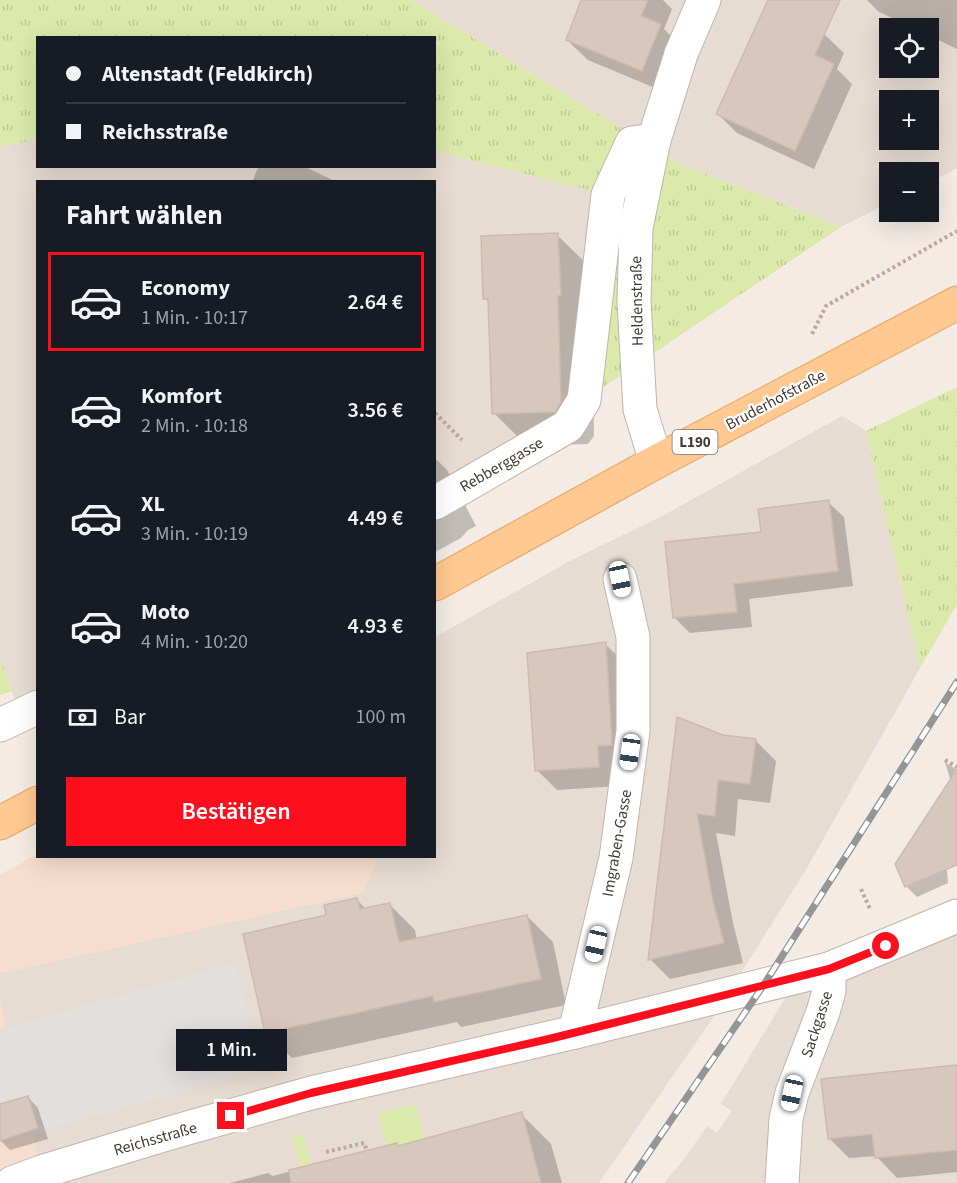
<!DOCTYPE html>
<html lang="de">
<meta charset="utf-8">
<style>
body{margin:0;font-family:"Source Sans 3",sans-serif;background:#20242c;color:#f1f3f6;height:100vh;display:flex;flex-direction:column;font-size:22px;white-space:nowrap}
*{box-sizing:border-box;margin:0}
p{font-size:20px;color:#9ea1a6}
.icon{flex:none;width:33px;height:33px;fill:none;stroke:currentColor;stroke-width:2;stroke-linecap:round;stroke-linejoin:round}
.map{position:relative;flex:1;overflow:hidden}
.drawer{position:absolute;left:36px;top:180px;width:400px;height:678px;display:flex;flex-direction:column;background:#171b24;border-radius:0px;box-shadow:0 6px 24px #0002}
.drawer>*{flex:none}
.banner{position:absolute;left:36px;top:36px;width:400px;height:132px;border-radius:0px;box-shadow:0 6px 24px #0002;display:grid;align-content:center;height:132px;padding:0 30px;background:#171b24}
.tools{position:absolute;left:879px;top:18px;display:grid;gap:12px}
.tools a{display:grid;place-items:center;width:60px;height:60px;border-radius:0px;background:#171b24;box-shadow:0 6px 24px #0002;font-size:30px}
.end{position:absolute;width:27px;height:27px;margin:-14px;border:8px solid #ff0f1d;background:#fff;box-shadow:0 0 0 3px #fff}
.from{border-radius:50%}
.bubble{position:absolute;height:42px;border-radius:0px;background:#171b24;box-shadow:0 6px 24px #0002;font-size:20px;font-weight:600;line-height:42px;text-align:center}
.car{position:absolute;width:18px;height:36px;margin:-18px -9px;border-radius:8px;box-shadow:0 0 4px 2px #0007;background:linear-gradient(#fff 24%,#345 0 40%,#fff 0 76%,#345 0 86%,#fff 0)}
.banner b{display:flex;align-items:center;gap:21px;height:57px;font-size:22px}
.banner b+b{border-top:2px solid #363941}
.banner i{width:15px;height:15px;background:#f1f3f6}
ul{padding:0;list-style:none}
li{display:flex;align-items:center;gap:18px;height:99px;margin:0 12px 9px;padding:0 18px;border:3px solid transparent;border-radius:0px}
li div{flex:1}
li b{display:block;font-size:22px}
li em{font-style:normal;font-weight:600}
li.on{border-color:#ff0f1d}
li>.icon{width:54px;height:54px;stroke-width:1.5}
h2{padding:0 30px;font-size:27px;line-height:72px}
.pay{display:flex;align-items:center;gap:15px;height:66px;padding:0 30px;font-size:22px}
.pay p{margin-inline-start:auto}
.button{display:flex;gap:12px;margin-top:auto;padding:12px 30px}
.button a{flex:1;height:69px;border-radius:0px;background:#ff0f1d;color:#fff;font-size:24px;font-weight:600;line-height:69px;text-align:center}
.map>svg:first-child{display:block}
.residential{fill:#e7dcd2;fill-rule:evenodd}
.commercial{fill:#f7ddcd}
.grass{fill:url(#grass-tufts)}
.garden{fill:#dbeaaa}
.parking{fill:#e3dfdd}
.shadow{fill:#0003}
.building{fill:#d8c7bc;stroke:#d0baac;stroke-width:1.5}
.lines{fill:none;stroke-linecap:round;stroke-linejoin:round}
.minor-casing{stroke:#c2b4a9;stroke-width:35}
.major-casing{stroke:#eaa15b;stroke-width:35}
.path{stroke:#c1a997;stroke-width:4;stroke-dasharray:3 3;stroke-linecap:butt}
.minor{stroke:#fff;stroke-width:33}
.major{stroke:#ffc991;stroke-width:33}
.rail-casing{stroke:#959595;stroke-width:7}
.rail{stroke:#fff;stroke-width:4.5;stroke-dasharray:14;stroke-linecap:butt}
.route{stroke:#ff0f1d;stroke-width:8}
.labels{text-anchor:middle;stroke-width:4.5;stroke-linejoin:round;paint-order:stroke}
.shield{fill:#fff;stroke:#7d7671;stroke-width:1.5}
.shield-label{font-size:15px;font-weight:bold;fill:#453b34}
.street-label{font-size:16px;fill:#453b34;stroke:#fff}
</style>
<div class="map">
<svg width="957" height="1183" viewBox="0 0 957 1183">
<defs>
<pattern id="grass-tufts" width="24" height="20" patternUnits="userSpaceOnUse" patternTransform="scale(1.5)"><rect width="24" height="20" fill="#dbeaaa"/><path d="M3 7l-1-3M5 7V3M7 7l1-3M15 17l-1-3M17 17v-4M19 17l1-3" fill="none" stroke="#bdca93"/></pattern>
</defs>
<rect width="100%" height="100%" fill="#f3ebe4"/>
<g class="residential">
<path d="M411,0H957V168L929,183L928,172H890L889,203L841,227L680,164ZM890,28H928V68H890ZM890,100H928V140H890Z"/>
<path d="M37,140L38,166H435V151L608,195L584,400L435,503V182H38L37,707L21,716L0,658V146Z"/>
<path d="M842,416L866,431L920,668L807,868L708,1025L599,1183H25L0,1001V973L362,893L376,863L374,857L435,856V637L570,561L666,514Z"/>
<path d="M957,916V1183H664L685,1158L707,1126L717,1133L732,1111L721,1104L798,977Z"/>
</g>
<g class="commercial">
<path d="M37,854L38,856H374L376,863L362,893L0,973V875Z"/>
<path d="M0,1001L41,1172L0,1183Z"/>
</g>
<g class="grass">
<path d="M0,0H411L680,164L841,227L584,400L608,195L435,151V38H38L37,140L0,146Z"/>
<path d="M957,387V604L920,668L866,431Z"/>
<path d="M0,658L12,691L0,695Z"/>
</g>
<g class="garden">
<path d="M415,1105L436,1183H407L397,1143L387,1145L378,1113Z"/>
<path d="M292,1135H303L311,1165L305,1183Z"/>
</g>
<path class="parking" d="M236,962L258,1070L0,1143V1030Z"/>
<g class="shadow">
<path d="M583,0H663L672,9L664,29L681,46L662,91L588,60L567,40Z"/>
<path d="M867,0H957V49L928,35V28H914L879,12Z"/>
<path d="M824,34L844,53L837,69L852,84L814,169L737,133L718,114Z"/>
<path d="M259,166H303L337,182H252Z"/>
<path d="M557,235L591,268L594,436L588,444L527,446L494,413L490,304L485,298Z"/>
<path d="M435,458L447,470L476,526L468,530L461,538L435,552Z"/>
<path d="M828,502L844,517L853,586L749,599L752,627L690,633L675,618L762,533Z"/>
<path d="M605,644L626,664L619,786L557,790L537,770Z"/>
<path d="M678,719L723,736L755,740L776,761L770,803L738,799L735,836L716,833L733,923L743,963L670,979L650,959Z"/>
<path d="M945,762L957,770V803Z"/>
<path d="M942,819L948,883L917,897L906,886Z"/>
<path d="M356,899L366,909L389,904L415,930L417,940L527,916L553,942L566,1005L461,1027L457,1022L292,1058L266,1032L328,916Z"/>
<path d="M957,1067V1172L897,1178L876,1156L849,1158L829,1138Z"/>
<path d="M28,1097L38,1108L48,1139L10,1150L0,1140V1106Z"/>
<path d="M521,1114L551,1144L562,1183H230L268,1173L272,1176L396,1145L399,1148Z"/>
</g>
<g class="building">
<path d="M581,0H648L641,16L661,24L642,71L566,40Z"/>
<path d="M768,0H840L815,55L834,64L795,151L716,114Z"/>
<path d="M558,233L561,296H558L561,402L555,412L492,414L488,299H483L481,236Z"/>
<path d="M829,500L838,571L734,584L737,612L673,618L665,542L761,532L758,509Z"/>
<path d="M606,642L612,745L598,746L599,767L535,771L527,653Z"/>
<path d="M677,717L723,735L756,739L750,784L718,780L715,816L697,814L713,901L724,943L648,960Z"/>
<path d="M957,769V865L905,887L895,864Z"/>
<path d="M357,898L360,909L390,903L399,942L527,915L541,979L434,1002L433,996L265,1033L243,934L326,915L324,905Z"/>
<path d="M957,1065V1150L875,1158L872,1134L828,1139L821,1079Z"/>
<path d="M28,1096L38,1128L0,1141V1104Z"/>
<path d="M522,1112L541,1183H291L289,1170L397,1143L398,1146Z"/>
</g>
<g class="lines">
<g class="minor-casing">
<g id="minor">
<path d="M656,462L640,409L634,302L636,228L654,140L681,54L704,0"/>
<path d="M435,503L568,426L584,400L608,195L632,143L654,140"/>
<path d="M0,725L38,707"/>
<path d="M575,1032L616,858L633,731V637L620,579"/>
<path d="M12,1183L41,1172L170,1133L311,1093L575,1032L829,969L957,916"/>
<path d="M782,1183L786,1119L792,1093L823,1012L829,991V969"/>
</g>
</g>
<g class="major-casing">
<g id="major">
<path d="M435,584L656,462L957,303"/>
<path d="M0,823L38,803"/>
</g>
</g>
<g class="path">
<path d="M812,334L826,306L957,231"/>
<path d="M435,413L462,440"/>
<path d="M945,760L957,767"/>
<path d="M861,889L870,909"/>
<path d="M326,1152L364,1143L367,1151"/>
</g>
<use href="#minor" class="minor"/>
<use href="#major" class="major"/>
<g class="rail-casing">
<path id="rail" d="M628,1183L763,986L957,682"/>
</g>
<use href="#rail" class="rail"/>
</g>
<g class="lines">
<path class="route" d="M231,1116L311,1093L553,1038L829,969L886,946"/>
</g>
<g class="labels">
<rect class="shield" x="672.5" y="430" width="45" height="24" rx="4.5"/>
<g class="shield-label">
<text x="695" y="447">L190</text>
</g>
<g class="street-label">
<text transform="translate(636 301) rotate(-91)" y="6">Heldenstraße</text>
<text transform="translate(775 399) rotate(-28)" y="6">Bruderhofstraße</text>
<text transform="translate(501 464) rotate(-30)" y="6">Rebberggasse</text>
<text transform="translate(616 843) rotate(-80)" y="6">Imgraben-Gasse</text>
<text transform="translate(816 1024) rotate(-72)" y="6">Sackgasse</text>
<text transform="translate(155 1138) rotate(-16)" y="6">Reichsstraße</text>
</g>
</g>
</svg>
<div class="tools">
<a><svg class="icon" aria-label="locate" viewBox="0 0 24 24"><circle cx="12" cy="12" r="6"/><path d="M12 2v4M12 18v4M2 12h4M18 12h4"/></svg></a>
<a>+</a>
<a>−</a>
</div>
<i class="end from" style="left:886px;top:946px"></i>
<i class="end" style="left:231px;top:1116px"></i>
<div class="bubble" style="left:176px;top:1029px;width:111px">1 Min.</div>
<i class="car" style="left:620px;top:579px;rotate:168deg"></i>
<i class="car" style="left:630px;top:752px;rotate:188deg"></i>
<i class="car" style="left:596px;top:944px;rotate:193deg"></i>
<i class="car" style="left:792px;top:1093px;rotate:192deg"></i>
<div class="banner">
<b><i class="from"></i>Altenstadt (Feldkirch)</b>
<b><i></i>Reichsstraße</b>
</div>
<section class="drawer">
<h2>Fahrt wählen</h2>
<ul>
<li class="on"><svg class="icon" aria-label="car" viewBox="0 0 24 24"><path d="M5 17H2v-5l4-1 3-4h7l3 4 3 1v5h-3M9 17h6M6 11h13"/><circle cx="7" cy="17" r="2"/><circle cx="17" cy="17" r="2"/></svg><div><b>Economy</b><p>1 Min. · 10:17</p></div><em>2.64 €</em></li>
<li><svg class="icon" aria-label="car" viewBox="0 0 24 24"><path d="M5 17H2v-5l4-1 3-4h7l3 4 3 1v5h-3M9 17h6M6 11h13"/><circle cx="7" cy="17" r="2"/><circle cx="17" cy="17" r="2"/></svg><div><b>Komfort</b><p>2 Min. · 10:18</p></div><em>3.56 €</em></li>
<li><svg class="icon" aria-label="car" viewBox="0 0 24 24"><path d="M5 17H2v-5l4-1 3-4h7l3 4 3 1v5h-3M9 17h6M6 11h13"/><circle cx="7" cy="17" r="2"/><circle cx="17" cy="17" r="2"/></svg><div><b>XL</b><p>3 Min. · 10:19</p></div><em>4.49 €</em></li>
<li><svg class="icon" aria-label="car" viewBox="0 0 24 24"><path d="M5 17H2v-5l4-1 3-4h7l3 4 3 1v5h-3M9 17h6M6 11h13"/><circle cx="7" cy="17" r="2"/><circle cx="17" cy="17" r="2"/></svg><div><b>Moto</b><p>4 Min. · 10:20</p></div><em>4.93 €</em></li>
</ul>
<div class="pay"><svg class="icon" aria-label="cash" viewBox="0 0 24 24"><path d="M3 7h18v10H3z"/><circle cx="12" cy="12" r="2"/></svg>Bar<p>100 m</p></div>
<div class="button"><a>Bestätigen</a></div>
</section>
</div>
